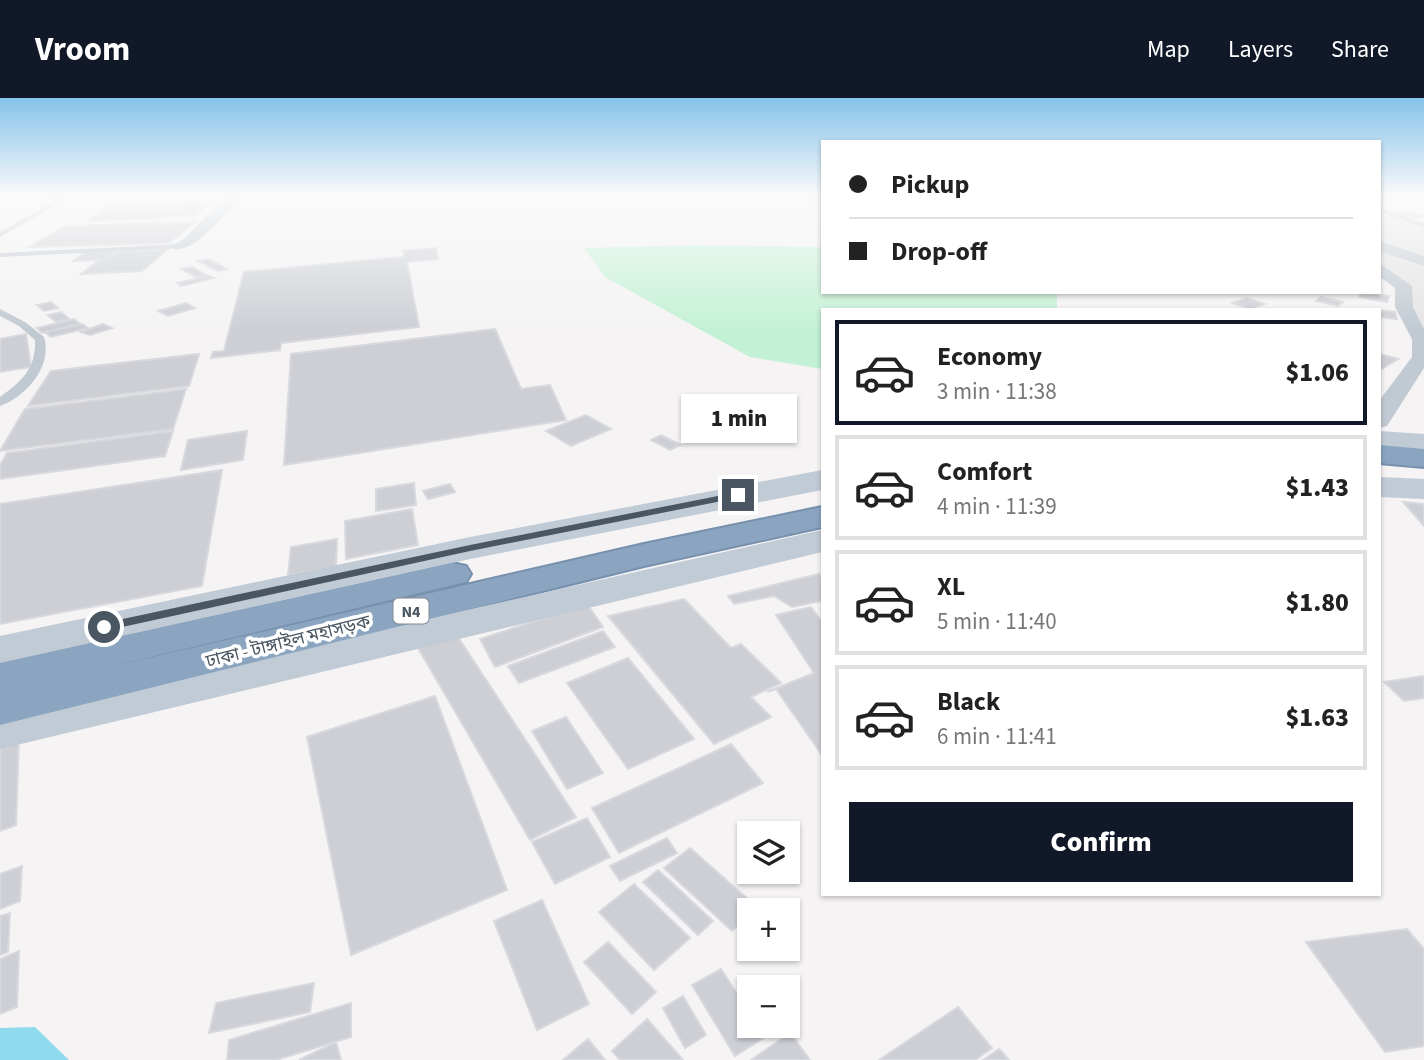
<!DOCTYPE html>
<meta charset="utf-8">
<style>
body{margin:0;font-family:"Source Sans 3","Noto Sans Bengali",sans-serif;background:#f2f2f2;color:#222;height:100vh;display:flex;flex-direction:column;font-size:26px;white-space:nowrap}
*{box-sizing:border-box;margin:0}
p{font-size:23px;color:#767676}
.icon{flex:none;width:38px;height:38px;fill:none;stroke:currentColor;stroke-width:2;stroke-linecap:round;stroke-linejoin:round}
.map{position:relative;flex:1;overflow:hidden}
.drawer{position:absolute;left:821px;top:210px;width:560px;height:588px;display:flex;flex-direction:column;background:#fff;border-radius:0px;box-shadow:0 2px 5px #0004}
.drawer>*{flex:none}
.banner{position:absolute;left:821px;top:42px;width:560px;height:154px;border-radius:0px;box-shadow:0 2px 5px #0004;display:grid;align-content:center;height:154px;padding:0 28px;background:#fff}
.controls{position:absolute;left:737px;top:723px;display:grid;gap:14px}
.controls a{display:grid;place-items:center;width:63px;height:63px;border-radius:0px;background:#fff;box-shadow:0 2px 5px #0004;font-size:35px}
.end{position:absolute;width:32px;height:32px;margin:-16px;border:9px solid #4a5661;background:#fff;box-shadow:0 0 0 4px #fff}
.from{border-radius:50%}
.bubble{position:absolute;height:49px;border-radius:0px;background:#fff;box-shadow:0 2px 5px #0004;font-size:23px;font-weight:800;line-height:49px;text-align:center}
.banner b{display:flex;align-items:center;gap:24px;height:66px;font-size:26px}
.banner b+b{border-top:2px solid #e0e0e0}
.banner i{width:18px;height:18px;background:#222}
ul{padding:12px 0 0;list-style:none}
li{display:flex;align-items:center;gap:21px;height:105px;margin:0 14px 10px;padding:0 14px;border:4px solid #e0e0e0;border-radius:0px}
li div{flex:1}
li b{display:block;font-size:26px}
li em{font-style:normal;font-weight:800}
li.on{border-color:#111827}
li>.icon{width:63px;height:63px;stroke-width:1.5}
.button{display:flex;gap:14px;margin-top:auto;padding:14px 28px}
.button a{flex:1;height:80px;border-radius:0px;background:#111827;color:#fff;font-size:28px;font-weight:800;line-height:80px;text-align:center}
header{display:flex;align-items:center;gap:42px;box-sizing:border-box;height:98px;padding:0 35px;background:#111827;color:#fff}
header strong{font-size:33px}
nav{display:flex;gap:38px;margin-inline-start:auto;font-size:24px}
.map>svg:first-child{display:block}
.education{fill:#e6e4e5}
.green{fill:#c3f1d5}
.water{fill:#90daee}
.building{fill:#cdcfd5;stroke:#d7d9de;stroke-width:2}
.lines{fill:none;stroke-linecap:round;stroke-linejoin:round}
.highway-casing{stroke:#7690ad;stroke-width:4}
.lane{fill:#c1cad2;fill-rule:evenodd}
.street{fill:#c1cad2;fill-rule:evenodd}
.secondary{fill:#c1cbd6;fill-rule:evenodd}
.highway{fill:#8ba5c1;fill-rule:evenodd}
.route{fill:#4a5661}
.labels{text-anchor:middle;stroke-width:7;stroke-linejoin:round;paint-order:stroke}
.shield{fill:#fff;stroke:#808990;stroke-width:2}
.shield-label{font-size:16px;font-weight:bold;fill:#4a5661}
.street-label{font-size:18px;fill:#4a5661;stroke:#fff}
</style>
<header>
<strong>Vroom</strong>
<nav><a>Map</a><a>Layers</a><a>Share</a></nav>
</header>
<div class="map">
<svg width="1424" height="962" viewBox="0 0 1424 962">
<rect width="100%" height="100%" fill="#f5f3f3"/>
<path class="education" d="M1379,114L1424,128V236L1416,229L1409,188L1379,166Z"/>
<path class="green" d="M696,147L822,149V194H1052L1057,196V212H822V271L750,259L605,179L584,150Z"/>
<path class="water" d="M35,929L69,962H0V930Z"/>
<g class="building">
<path d="M212,103L195,118L87,123L110,107Z"/>
<path d="M1404,113L1424,117V118L1416,121L1393,115Z"/>
<path d="M195,124L169,145L30,149L65,128Z"/>
<path d="M436,150L438,161L407,164L419,229L281,245L280,252L211,260L213,254L224,253L244,174L404,159L403,153Z"/>
<path d="M168,151L142,173L81,176L99,162L73,163L86,154L117,153L106,162L108,161L120,153Z"/>
<path d="M208,161L227,171L218,173L198,163Z"/>
<path d="M192,169L206,177L196,179L181,171Z"/>
<path d="M209,178L214,180L181,188L177,185Z"/>
<path d="M1361,194H1366L1389,198L1387,204L1359,199Z"/>
<path d="M1321,199L1343,204L1338,208L1316,203Z"/>
<path d="M1247,200L1264,206L1250,211L1232,205Z"/>
<path d="M51,204L58,210L44,213L37,207Z"/>
<path d="M186,205L195,210L168,218L158,213Z"/>
<path d="M1379,212L1395,214L1397,221L1380,219Z"/>
<path d="M61,214L69,221L56,224L48,217Z"/>
<path d="M74,221L80,226L42,235L37,230Z"/>
<path d="M82,226L88,230L51,239L45,234Z"/>
<path d="M103,226L112,230L90,237L81,234Z"/>
<path d="M495,231L521,291L550,287L566,322L284,367L291,256Z"/>
<path d="M26,236L31,269L0,274V241Z"/>
<path d="M199,256L189,288L28,308L51,273Z"/>
<path d="M1379,256L1398,261L1382,271L1379,270Z"/>
<path d="M186,291L173,331L0,353L25,311Z"/>
<path d="M586,317L611,331L571,348L546,333Z"/>
<path d="M173,333L165,358L0,381V367L7,355Z"/>
<path d="M247,333L243,362L181,372L188,342Z"/>
<path d="M661,337L681,347L670,352L651,342Z"/>
<path d="M222,372L202,488L0,526V406Z"/>
<path d="M414,385L416,407L376,413V391Z"/>
<path d="M450,386L455,394L428,401L423,393Z"/>
<path d="M1403,404L1424,406V428Z"/>
<path d="M412,411L418,447L346,461L345,423Z"/>
<path d="M337,441L336,469L288,477L291,449Z"/>
<path d="M819,476L822,481V503L792,509L774,498L734,506L728,498Z"/>
<path d="M684,501L731,550L741,546L781,585L751,599L771,619L714,646L608,518Z"/>
<path d="M587,506L603,529L495,569L480,541Z"/>
<path d="M811,509L822,524V657L776,591L767,594L814,575L776,517Z"/>
<path d="M603,533L615,549L519,585L508,568Z"/>
<path d="M456,536L576,719L530,742L418,550Z"/>
<path d="M628,560L694,641L628,671L567,585Z"/>
<path d="M1424,578V600L1404,603L1384,584Z"/>
<path d="M435,598L507,792L351,857L307,639Z"/>
<path d="M566,619L603,675L567,691L532,633Z"/>
<path d="M19,640L16,727L0,733V646Z"/>
<path d="M731,646L763,685L619,755L592,710Z"/>
<path d="M587,720L610,759L555,786L532,744Z"/>
<path d="M667,740L677,755L620,783L610,768Z"/>
<path d="M690,750L758,810L749,812V818L732,833L664,770Z"/>
<path d="M22,768L20,803L0,811V776Z"/>
<path d="M658,772L713,823L698,837L643,784Z"/>
<path d="M634,786L690,840L654,872L599,814Z"/>
<path d="M542,802L589,906L537,932L494,823Z"/>
<path d="M10,815L8,854L0,857V818Z"/>
<path d="M1407,831L1424,851V948L1385,954L1306,844Z"/>
<path d="M608,844L656,894L632,916L584,864Z"/>
<path d="M19,853L17,909L0,916V861Z"/>
<path d="M721,871L749,914V928H758L765,939L735,958L692,887Z"/>
<path d="M314,885L310,914L209,935L216,905Z"/>
<path d="M683,898L706,937L685,950L663,910Z"/>
<path d="M351,905V939L276,962H227L229,942Z"/>
<path d="M958,909L992,950L975,962H879Z"/>
<path d="M647,921L683,962H620L612,953Z"/>
<path d="M790,935L810,962H751Z"/>
<path d="M588,941L605,962H563Z"/>
<path d="M336,944L341,962H299Z"/>
<path d="M999,951L1009,962H983Z"/>
</g>
<g class="lines">
<g class="highway-casing">
<g id="highway">
<path d="M1379,347L1424,351V369L1379,365Z"/>
<path d="M822,409V429L644,468L0,627V565L452,465L466,468L471,476L466,484L96,572L644,446Z"/>
</g>
</g>
<g class="lane">
<path d="M46,98L60,99L61,104L0,139V134L55,103Z"/>
<path d="M1379,110L1424,125V129L1379,114Z"/>
<path d="M183,146L180,150L0,159V155Z"/>
<path d="M0,211L25,224L44,239C53,268 26,299 0,308V299C22,283 36,271 35,242L19,228L0,218Z"/>
</g>
<g class="street">
<path d="M227,98H240C228,113 195,155 175,151L172,148L185,140Z"/>
<path d="M1379,143L1424,158V168L1379,153Z"/>
<path d="M1379,165L1412,188L1413,209L1424,231V270L1387,328L1379,330V303L1412,259V241L1395,209V190L1379,178Z"/>
</g>
<g class="secondary">
<path d="M1379,333L1424,336V354L1379,351Z"/>
<path d="M822,372V392L470,461L0,566V538L470,439Z"/>
<path d="M1379,379L1424,381V401L1379,399Z"/>
<path d="M822,432V454L0,651V617Z"/>
</g>
<use href="#highway" class="highway"/>
</g>
<linearGradient id="sky" x2="0" y2="1"><stop stop-color="#85c3ea"/><stop offset="0.42" stop-color="#fafafa"/><stop offset="1" stop-color="#fafafa" stop-opacity="0"/></linearGradient>
<rect width="1424" height="233" fill="url(#sky)"/>
<path class="route" d="M738,394L742,395V399L470,453L104,533L98,529L104,525L470,447Z"/>
<g class="labels">
<rect class="shield" x="393.5" y="500.5" width="35" height="25" rx="5"/>
<g class="shield-label">
<text x="411" y="519">N4</text>
</g>
<g class="street-label">
<text transform="translate(288 543) rotate(-14)" y="6">ঢাকা - টাঙ্গাইল মহাসড়ক</text>
</g>
</g>
</svg>
<div class="controls">
<a><svg class="icon" aria-label="layers" viewBox="0 0 24 24"><path d="M12 4l9 5-9 5-9-5zM3 14l9 5 9-5"/></svg></a>
<a>+</a>
<a>−</a>
</div>
<i class="end from" style="left:104px;top:529px"></i>
<i class="end" style="left:738px;top:397px"></i>
<div class="bubble" style="left:681px;top:296px;width:116px">1 min</div>
<div class="banner">
<b><i class="from"></i>Pickup</b>
<b><i></i>Drop-off</b>
</div>
<section class="drawer">
<ul>
<li class="on"><svg class="icon" aria-label="car" viewBox="0 0 24 24"><path d="M5 17H2v-5l4-1 3-4h7l3 4 3 1v5h-3M9 17h6M6 11h13"/><circle cx="7" cy="17" r="2"/><circle cx="17" cy="17" r="2"/></svg><div><b>Economy</b><p>3 min · 11:38</p></div><em>$1.06</em></li>
<li><svg class="icon" aria-label="car" viewBox="0 0 24 24"><path d="M5 17H2v-5l4-1 3-4h7l3 4 3 1v5h-3M9 17h6M6 11h13"/><circle cx="7" cy="17" r="2"/><circle cx="17" cy="17" r="2"/></svg><div><b>Comfort</b><p>4 min · 11:39</p></div><em>$1.43</em></li>
<li><svg class="icon" aria-label="car" viewBox="0 0 24 24"><path d="M5 17H2v-5l4-1 3-4h7l3 4 3 1v5h-3M9 17h6M6 11h13"/><circle cx="7" cy="17" r="2"/><circle cx="17" cy="17" r="2"/></svg><div><b>XL</b><p>5 min · 11:40</p></div><em>$1.80</em></li>
<li><svg class="icon" aria-label="car" viewBox="0 0 24 24"><path d="M5 17H2v-5l4-1 3-4h7l3 4 3 1v5h-3M9 17h6M6 11h13"/><circle cx="7" cy="17" r="2"/><circle cx="17" cy="17" r="2"/></svg><div><b>Black</b><p>6 min · 11:41</p></div><em>$1.63</em></li>
</ul>
<div class="button"><a>Confirm</a></div>
</section>
</div>
